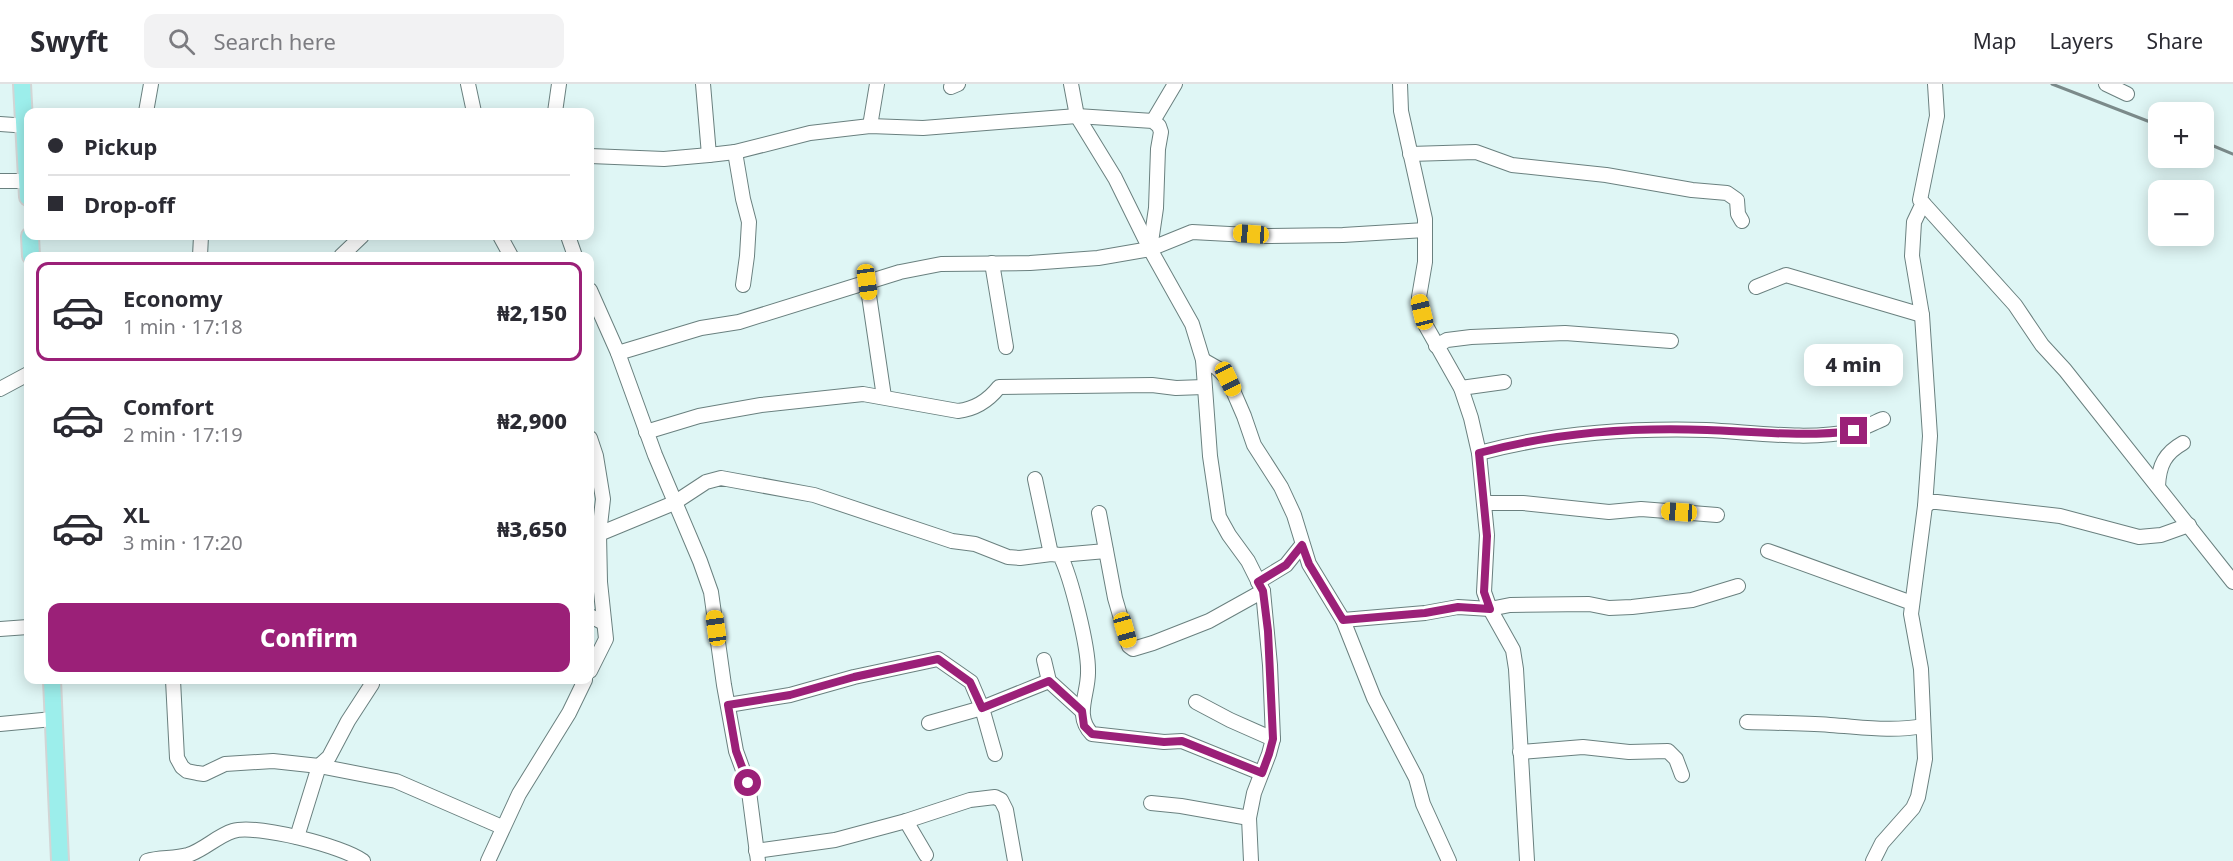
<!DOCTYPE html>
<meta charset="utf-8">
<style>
body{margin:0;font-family:"Noto Sans",sans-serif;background:#f2f2f3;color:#2b2b33;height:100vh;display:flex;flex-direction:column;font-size:22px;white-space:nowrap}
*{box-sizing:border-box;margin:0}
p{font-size:20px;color:#7c7c81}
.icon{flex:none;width:33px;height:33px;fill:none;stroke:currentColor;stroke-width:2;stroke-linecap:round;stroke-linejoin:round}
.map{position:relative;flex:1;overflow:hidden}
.panel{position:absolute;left:24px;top:168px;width:570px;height:432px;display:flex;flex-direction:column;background:#fff;border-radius:12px;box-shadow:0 3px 15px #0003}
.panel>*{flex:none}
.top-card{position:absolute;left:24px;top:24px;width:570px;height:132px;border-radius:12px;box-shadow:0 3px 15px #0003;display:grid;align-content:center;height:132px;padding:0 24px;background:#fff}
.fabs{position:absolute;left:2148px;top:18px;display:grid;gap:12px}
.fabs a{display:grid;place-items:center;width:66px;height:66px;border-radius:12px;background:#fff;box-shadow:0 3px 15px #0003;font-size:30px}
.end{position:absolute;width:27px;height:27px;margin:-14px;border:8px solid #9b2078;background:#fff;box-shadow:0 0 0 3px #fff}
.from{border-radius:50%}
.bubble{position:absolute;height:42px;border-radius:12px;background:#fff;box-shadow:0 3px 15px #0003;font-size:20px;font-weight:800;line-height:42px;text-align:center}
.car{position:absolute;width:18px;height:36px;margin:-18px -9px;border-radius:8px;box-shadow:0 0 4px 2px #0007;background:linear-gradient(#f5c518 24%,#345 0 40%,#f5c518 0 76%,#345 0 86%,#f5c518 0)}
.top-card b{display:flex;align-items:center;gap:21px;height:57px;font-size:22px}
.top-card b+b{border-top:2px solid #e1e1e2}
.top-card i{width:15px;height:15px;background:#2b2b33}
ul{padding:10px 0 0;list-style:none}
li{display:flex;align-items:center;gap:18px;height:99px;margin:0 12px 9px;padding:0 12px;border:3px solid transparent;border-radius:12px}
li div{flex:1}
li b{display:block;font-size:22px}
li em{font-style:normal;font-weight:800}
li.selected{border-color:#9b2078}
li>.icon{width:54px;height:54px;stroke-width:1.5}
.button{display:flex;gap:12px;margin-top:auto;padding:12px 24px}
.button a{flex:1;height:69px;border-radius:12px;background:#9b2078;color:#fff;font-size:24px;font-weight:800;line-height:69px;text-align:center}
header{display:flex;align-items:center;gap:36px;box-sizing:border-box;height:84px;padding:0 30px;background:#fff;border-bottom:2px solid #e1e1e2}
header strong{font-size:28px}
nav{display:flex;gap:33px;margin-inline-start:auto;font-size:21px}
.search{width:420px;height:54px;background:#f2f2f3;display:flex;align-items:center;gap:15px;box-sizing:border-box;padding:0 21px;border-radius:12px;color:#7c7c81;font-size:22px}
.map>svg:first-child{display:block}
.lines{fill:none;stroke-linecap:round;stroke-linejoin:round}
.minor-casing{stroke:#6a807f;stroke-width:16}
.major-casing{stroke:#d3d5d5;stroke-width:20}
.minor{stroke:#fff;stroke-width:14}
.major{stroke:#9ceeeb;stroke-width:16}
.rail{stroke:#7b8a8a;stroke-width:3}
.route{stroke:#9b2078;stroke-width:8}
</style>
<header>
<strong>Swyft</strong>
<div class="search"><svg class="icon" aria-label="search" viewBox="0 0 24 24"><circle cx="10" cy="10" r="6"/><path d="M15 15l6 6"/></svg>Search here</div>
<nav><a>Map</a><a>Layers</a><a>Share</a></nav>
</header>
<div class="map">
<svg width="2233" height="777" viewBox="0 0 2233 777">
<rect width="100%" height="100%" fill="#dff6f5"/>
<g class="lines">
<g class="minor-casing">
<g id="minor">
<path d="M468,0L474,28"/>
<path d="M703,0L709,71"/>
<path d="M1071,0L1077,32L1115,94L1150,165L1192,240L1203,276L1210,372L1219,433L1229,451L1248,477L1263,507L1270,581L1273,655L1269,670L1254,709L1249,734L1251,777"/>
<path d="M1400,0L1401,27L1425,135V178L1419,213L1426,242L1461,304L1471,334L1479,369L1487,451L1484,508L1490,525L1513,566L1516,585L1527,777"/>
<path d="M2106,0L2127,10"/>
<path d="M951,3L958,0"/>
<path d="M146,28L151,0"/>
<path d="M555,28L559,0"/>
<path d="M1153,37L1175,0"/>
<path d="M0,40L28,42"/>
<path d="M870,42L877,0"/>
<path d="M735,68L743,115L749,138L747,172L743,201"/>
<path d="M1410,70L1476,68L1512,81L1606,91L1692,106L1727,109L1737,116L1738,130L1742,137"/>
<path d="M590,72L664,75L709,71L735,68L810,49L870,42L923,44L1077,32L1153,37L1159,42L1161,48L1158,65L1156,124L1150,165"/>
<path d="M0,97H28"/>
<path d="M1923,119L2015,221L2042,261L2065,286L2233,498"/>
<path d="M500,152L511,172"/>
<path d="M568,152L575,172"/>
<path d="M200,172L201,152"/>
<path d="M341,172L362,152"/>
<path d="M992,179L1006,263"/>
<path d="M867,198L884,313"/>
<path d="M1756,203L1786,191L1922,231"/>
<path d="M590,206L618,269L655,371L700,477L711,508L724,601L736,667L748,700L758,777"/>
<path d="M1436,262L1447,256L1471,253L1565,249L1671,257"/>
<path d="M618,269L701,244L739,238L900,188L941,180L1030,179L1098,174L1150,165L1192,148L1267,152L1343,151L1425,146"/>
<path d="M1203,276L1217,284L1228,295L1244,332L1254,361L1281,403L1294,431L1309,480L1343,536L1374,614L1416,694L1423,720L1449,777"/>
<path d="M1461,304L1504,298"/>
<path d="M0,305L28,290"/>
<path d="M646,348L699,332L761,321L863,310L958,327C975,325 988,317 999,303L1152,301L1176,304L1204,303"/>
<path d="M590,354L596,372L603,415L599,450L600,498L606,555L590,587"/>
<path d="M1479,369C1553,349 1630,344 1706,346C1752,348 1808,357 1853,347C1863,345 1873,339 1883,335"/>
<path d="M1035,395L1051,470"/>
<path d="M2158,402C2159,381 2165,369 2183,359"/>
<path d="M1484,419H1523L1609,428L1641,425L1717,431"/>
<path d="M1925,422L1931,418H1937L2060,432L2139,453L2161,451L2189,441"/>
<path d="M1099,429L1115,514L1129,562L1133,565L1153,559L1209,537L1263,507"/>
<path d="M599,450L674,419L706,398L721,394L814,411L952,457L975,460L1008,473L1020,474L1051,470L1060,471C1071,493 1089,564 1088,589C1088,611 1074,632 1092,650L1164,658L1182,657L1261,689"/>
<path d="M1768,467L1912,519"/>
<path d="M1060,471L1106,467"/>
<path d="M1258,498L1286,481L1302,461"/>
<path d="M590,532L604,539"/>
<path d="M1343,536L1425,529L1458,523L1490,525L1510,521L1589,520L1609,524L1632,523L1692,516L1738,502"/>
<path d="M0,545L28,543"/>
<path d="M1044,576L1049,597L1082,627"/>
<path d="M173,596L177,674L182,683L187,687L197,689L204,690L225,680L273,677L319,682L396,697L502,743"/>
<path d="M1196,618L1230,636L1273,655"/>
<path d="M728,621L790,611L854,593L938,575L971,598L982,624L929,639"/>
<path d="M1747,638C1775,639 1803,639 1830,641C1862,643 1891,648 1923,642"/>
<path d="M0,640L53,635"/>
<path d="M1520,668L1583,663L1629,668L1668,667L1676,675L1682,691"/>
<path d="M995,670L982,624L1049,597"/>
<path d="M1151,719L1181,722L1249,734"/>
<path d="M906,737L926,771"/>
<path d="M297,753L319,682L329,673L348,637L372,600"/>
<path d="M756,767L835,756L906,737L970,716L995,713L1001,716L1006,726L1015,777"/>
<path d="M147,777C159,773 174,775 188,771C204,766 217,752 233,747C256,740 343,762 363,777"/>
<path d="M488,777L519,710L569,629L585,596"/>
<path d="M1873,777L1882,759L1913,724L1918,713L1925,675L1921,585L1911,530L1925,422L1930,352L1922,231L1912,172L1914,138L1923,119L1920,116L1937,32L1935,0"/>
</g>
</g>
<g class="major-casing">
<g id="major">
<path d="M22,0L28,113"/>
<path d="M30,152L31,172"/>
<path d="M52,596L60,777"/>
</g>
</g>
<use href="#minor" class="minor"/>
<use href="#major" class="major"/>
<g class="rail">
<path d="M2052,0L2158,41"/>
<path d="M2204,58L2233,70"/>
</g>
</g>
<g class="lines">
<path class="route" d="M748,699L736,667L728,621L790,611L854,593L938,575L970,598L982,624L1049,597L1082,627L1084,642L1092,650L1164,658L1182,657L1262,689L1269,670L1273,655L1268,547L1263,507L1258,498L1286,481L1302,461L1309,480L1343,536L1425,529L1458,523L1490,525L1484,508L1487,452L1479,369C1553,349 1630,343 1707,346C1757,348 1805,353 1854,347"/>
</g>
</svg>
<div class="fabs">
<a>+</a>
<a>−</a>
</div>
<i class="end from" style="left:748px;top:699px"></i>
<i class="end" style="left:1854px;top:347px"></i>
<div class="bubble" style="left:1804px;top:260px;width:99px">4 min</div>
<i class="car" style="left:1251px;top:150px;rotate:274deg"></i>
<i class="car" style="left:867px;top:198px;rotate:172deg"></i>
<i class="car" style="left:1422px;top:228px;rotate:346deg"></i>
<i class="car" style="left:1228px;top:295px;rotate:154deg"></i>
<i class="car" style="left:1679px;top:428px;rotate:274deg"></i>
<i class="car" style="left:716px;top:544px;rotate:352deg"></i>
<i class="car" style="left:1125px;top:546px;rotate:164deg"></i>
<div class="top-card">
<b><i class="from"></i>Pickup</b>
<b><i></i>Drop-off</b>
</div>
<section class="panel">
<ul>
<li class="selected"><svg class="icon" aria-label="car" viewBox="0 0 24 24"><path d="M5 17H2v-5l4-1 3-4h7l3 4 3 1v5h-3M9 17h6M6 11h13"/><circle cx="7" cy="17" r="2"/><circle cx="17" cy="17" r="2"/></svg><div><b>Economy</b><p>1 min · 17:18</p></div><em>₦2,150</em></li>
<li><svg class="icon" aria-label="car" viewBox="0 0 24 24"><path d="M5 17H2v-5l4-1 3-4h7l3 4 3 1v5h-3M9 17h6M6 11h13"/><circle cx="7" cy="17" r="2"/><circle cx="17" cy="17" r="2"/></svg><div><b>Comfort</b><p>2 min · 17:19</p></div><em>₦2,900</em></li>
<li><svg class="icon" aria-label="car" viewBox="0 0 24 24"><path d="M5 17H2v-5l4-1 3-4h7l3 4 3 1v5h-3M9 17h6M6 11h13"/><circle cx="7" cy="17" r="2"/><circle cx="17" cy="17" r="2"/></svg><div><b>XL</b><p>3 min · 17:20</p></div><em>₦3,650</em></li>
</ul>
<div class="button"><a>Confirm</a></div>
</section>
</div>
